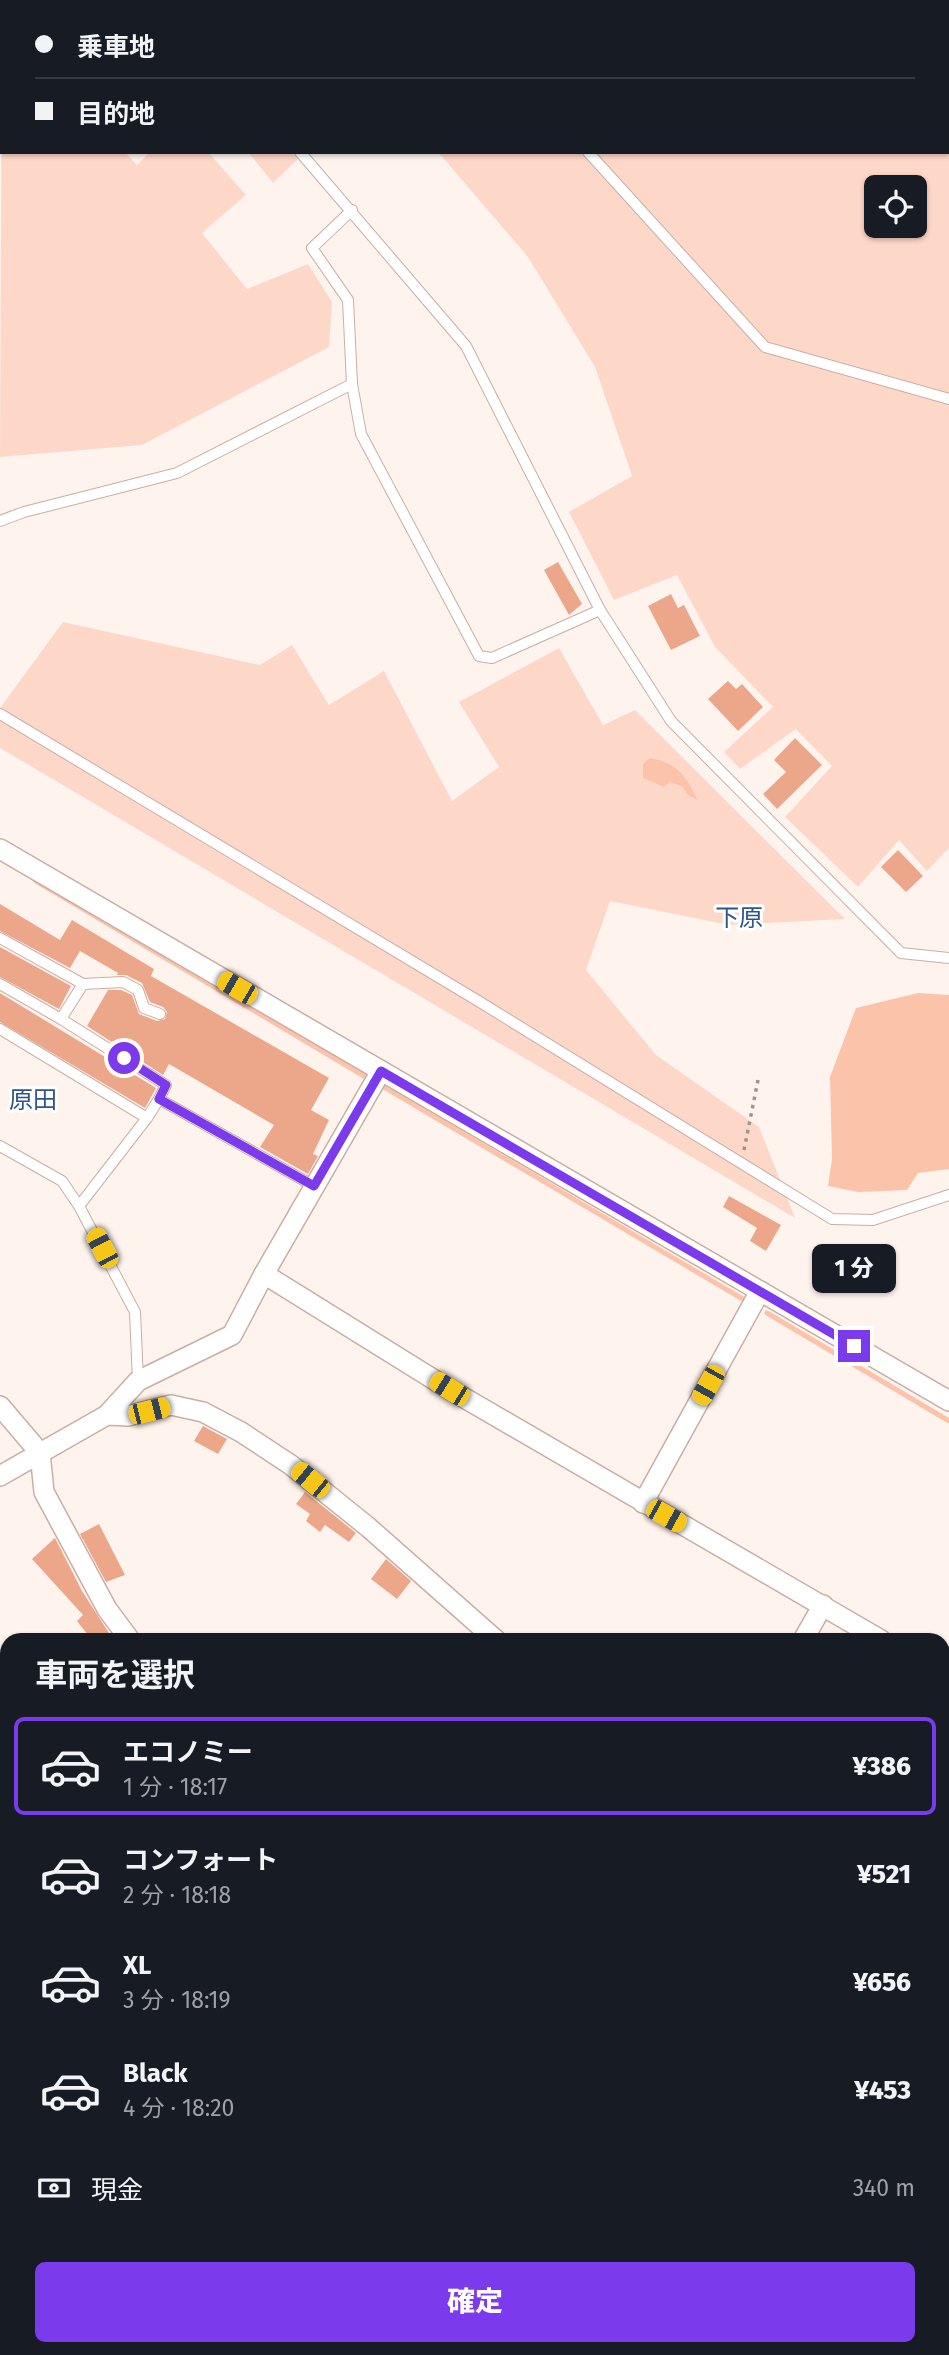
<!DOCTYPE html>
<html lang="ja">
<meta charset="utf-8">
<style>
body{margin:0;font-family:"Fira Sans","Noto Sans JP",sans-serif;background:#242831;color:#f1f3f6;height:100vh;display:flex;flex-direction:column;font-size:26px;white-space:nowrap}
*{box-sizing:border-box;margin:0}
p{font-size:23px;color:#9ea1a6}
.icon{flex:none;width:38px;height:38px;fill:none;stroke:currentColor;stroke-width:2;stroke-linecap:round;stroke-linejoin:round}
.map{position:relative;flex:1;overflow:hidden}
.panel{position:absolute;left:0px;top:1633px;width:950px;height:723px;display:flex;flex-direction:column;background:#171b24;border-radius:21px 21px 0 0;box-shadow:0 2px 5px #0004}
.panel>*{flex:none}
.top-card{position:absolute;left:0px;top:0px;width:950px;height:154px;box-shadow:0 2px 5px #0004;display:grid;align-content:center;height:154px;padding:0 35px;background:#171b24}
.buttons{position:absolute;left:864px;top:175px;display:grid;gap:14px}
.buttons a{display:grid;place-items:center;width:63px;height:63px;border-radius:10px;background:#171b24;box-shadow:0 2px 5px #0004;font-size:35px}
.end{position:absolute;width:32px;height:32px;margin:-16px;border:9px solid #7c3aed;background:#fff;box-shadow:0 0 0 4px #fff}
.from{border-radius:50%}
.bubble{position:absolute;height:49px;border-radius:10px;background:#171b24;box-shadow:0 2px 5px #0004;font-size:23px;font-weight:800;line-height:49px;text-align:center}
.car{position:absolute;width:21px;height:42px;margin:-21px -10px;border-radius:9px;box-shadow:0 0 5px 2px #0007;background:linear-gradient(#f5c518 24%,#345 0 40%,#f5c518 0 76%,#345 0 86%,#f5c518 0)}
.top-card b{display:flex;align-items:center;gap:24px;height:66px;font-size:26px}
.top-card b+b{border-top:2px solid #363941}
.top-card i{width:18px;height:18px;background:#f1f3f6}
ul{padding:0;list-style:none}
li{display:flex;align-items:center;gap:21px;height:98px;margin:0 14px 10px;padding:0 21px;border:4px solid transparent;border-radius:10px}
li div{flex:1}
li b{display:block;font-size:26px}
li em{font-style:normal;font-weight:800}
li.selected{border-color:#7c3aed}
li>.icon{width:63px;height:63px;stroke-width:1.5}
h2{padding:0 35px;font-size:32px;line-height:84px}
.pay{display:flex;align-items:center;gap:18px;height:77px;padding:0 35px;font-size:26px}
.pay p{margin-inline-start:auto}
.cta{display:flex;gap:14px;margin-top:auto;padding:14px 35px}
.cta a{flex:1;height:80px;border-radius:10px;background:#7c3aed;color:#fff;font-size:28px;font-weight:800;line-height:80px;text-align:center}
.map>svg:first-child{display:block}
.green{fill:#fdd8c9;fill-rule:evenodd}
.water{fill:#fcc3ab}
.lines{fill:none;stroke-linecap:round;stroke-linejoin:round}
.stream{stroke:#fcc3ab;stroke-width:5}
.building{fill:#eca78a}
.service-casing{stroke:#caaea3;stroke-width:12}
.minor-casing{stroke:#caaea3;stroke-width:22}
.tertiary-casing{stroke:#caaea3;stroke-width:27}
.secondary-casing{stroke:#caaea3;stroke-width:31}
.primary-casing{stroke:#caaea3;stroke-width:32}
.motorway-casing{stroke:#caaea3;stroke-width:38}
.path{stroke:#9e938e;stroke-width:3.5;stroke-dasharray:3.5 5;stroke-linecap:butt}
.service{stroke:#fff;stroke-width:10}
.minor{stroke:#fff;stroke-width:19}
.tertiary{stroke:#fff;stroke-width:24}
.secondary{stroke:#fff;stroke-width:28}
.primary{stroke:#fff;stroke-width:30}
.motorway{stroke:#fff;stroke-width:35}
.route{stroke:#7c3aed;stroke-width:9}
.labels{text-anchor:middle;stroke-width:6;stroke-linejoin:round;paint-order:stroke}
.quarter-label{font-size:24px;fill:#2e568c;stroke:#fff}
</style>
<div class="map">
<svg width="949" height="2355" viewBox="0 0 949 2355">
<rect width="100%" height="100%" fill="#fff3ee"/>
<g class="green">
<path d="M302,0H949V848L927,871L899,840L858,887L785,817L832,766L796,729L740,769L724,752L773,707L715,647L677,575L614,600L569,512L632,476L595,367L528,257L438,152H948V2ZM877,187H915V226H877Z"/>
<path d="M2,7V152H125L137,165L150,152H208L246,195L202,233L247,289L308,264L332,302L329,347L142,445L0,457Z"/>
<path d="M248,152H305L273,183Z"/>
<path d="M63,622L260,665L292,645L329,705L384,671L452,801L499,767L459,702L559,648L603,725L635,710L845,919L729,925L610,901L586,970L656,1055L759,1127L795,1218L0,748V708Z"/>
</g>
<g class="water">
<path d="M650,758C678,763 687,777 698,801L687,794L683,787L670,782L664,787L643,778V764Z"/>
<path d="M918,993L949,995V1169L918,1173L907,1190L858,1192L828,1186L832,1159L830,1077L856,1008Z"/>
</g>
<g class="lines">
<g class="stream">
<path d="M36,881L364,1076"/>
<path d="M384,1087L746,1301"/>
<path d="M767,1313L949,1421"/>
</g>
</g>
<g class="building">
<path d="M558,562L582,604L569,615L544,570Z"/>
<path d="M671,594L678,608L684,605L700,636L671,650L648,606Z"/>
<path d="M728,681L736,689L742,684L763,707L738,731L708,699Z"/>
<path d="M795,738L822,765L777,809L763,794L786,772L774,760Z"/>
<path d="M898,850L923,876L906,892L881,867Z"/>
<path d="M0,904L60,940L72,920L154,969L151,976L329,1078L311,1110L329,1120L313,1154L318,1156L308,1174L260,1147L274,1125L169,1064L163,1075L87,1026L108,990H121L132,995L139,1014L157,1021L165,1019L167,1012L163,1007L150,1002L142,983L126,975H117L118,973L80,951L70,968L0,931Z"/>
<path d="M0,947L71,986L59,1009L0,977Z"/>
<path d="M0,993L156,1088L145,1108L0,1022Z"/>
<path d="M729,1196L781,1225L766,1251L750,1241L757,1228L723,1207Z"/>
<path d="M203,1426L227,1439L218,1454L194,1441Z"/>
<path d="M305,1492L356,1533L349,1542L325,1525L320,1532L306,1521L310,1514L296,1504Z"/>
<path d="M99,1524L125,1575L106,1582L80,1534Z"/>
<path d="M55,1538L82,1591L109,1633L102,1640H92L77,1621L83,1615L32,1559Z"/>
<path d="M386,1559L411,1581L397,1599L371,1579Z"/>
</g>
<g class="lines">
<g class="service-casing">
<g id="service">
<path d="M165,0L167,2"/>
<path d="M475,0L477,2"/>
<path d="M300,152L466,346L600,610L671,721L901,953L949,958"/>
<path d="M588,152L765,347L949,399"/>
<path d="M352,210L312,248L348,300L352,384L361,434L479,656L492,658L600,610"/>
<path d="M0,521L24,512L177,473L352,384"/>
<path d="M0,714L475,999L832,1219L873,1220L949,1195"/>
<path d="M0,938L83,984L61,1019L0,984"/>
<path d="M83,984L123,982L138,990L144,1008L160,1014"/>
<path d="M61,1019L166,1085L159,1099"/>
<path d="M0,1029L147,1118"/>
<path d="M0,1146L62,1181L79,1206"/>
<path d="M138,1381L135,1312L79,1206L147,1118L159,1099L314,1186"/>
</g>
</g>
<g class="minor-casing">
<g id="minor">
<path d="M0,849L949,1401"/>
<path d="M264,1274L449,1389L881,1640"/>
<path d="M0,1406L40,1453L44,1492L107,1609L130,1640"/>
<path d="M107,1415L128,1416L171,1405L203,1412L241,1432L291,1465L368,1527L496,1640"/>
<path d="M0,1476L107,1415L138,1381L232,1335L264,1274L381,1071"/>
<path d="M643,1503L760,1291"/>
<path d="M803,1640L823,1605"/>
<path d="M943,1678L949,1681"/>
<path d="M943,1862L949,1853"/>
<path d="M943,2075L949,2077"/>
<path d="M0,2266L7,2286"/>
<path d="M722,2348V2355"/>
<path d="M14,2355L16,2348"/>
</g>
</g>
<g class="tertiary-casing">
<path id="tertiary" d="M0,2067L7,2050"/>
</g>
<g class="secondary-casing">
<path id="secondary" d="M792,2355L794,2348"/>
</g>
<g class="primary-casing">
<g id="primary">
<path d="M0,1708L7,1711"/>
<path d="M943,1937L949,1934"/>
</g>
</g>
<g class="motorway-casing">
<g id="motorway">
<path d="M943,2001L949,1998"/>
<path d="M943,2030L949,2027"/>
<path d="M0,2078L7,2121"/>
<path d="M0,2158L7,2174"/>
<path d="M99,2348L103,2355"/>
<path d="M127,2348L136,2355"/>
<path d="M349,2355L359,2348"/>
<path d="M392,2355L401,2348"/>
<path d="M439,2355L448,2348"/>
<path d="M540,2355L543,2348"/>
</g>
</g>
<path class="path" d="M744,1150L758,1080"/>
<use href="#service" class="service"/>
<use href="#minor" class="minor"/>
<use href="#tertiary" class="tertiary"/>
<use href="#secondary" class="secondary"/>
<use href="#primary" class="primary"/>
<use href="#motorway" class="motorway"/>
</g>
<g class="lines">
<path class="route" d="M124,1058L166,1085L159,1099L314,1186L381,1071L854,1346"/>
</g>
<g class="labels">
<g class="quarter-label">
<text x="739" y="926">下原</text>
<text x="33" y="1108">原田</text>
</g>
</g>
</svg>
<div class="buttons">
<a><svg class="icon" aria-label="locate" viewBox="0 0 24 24"><circle cx="12" cy="12" r="6"/><path d="M12 2v4M12 18v4M2 12h4M18 12h4"/></svg></a>
</div>
<i class="end from" style="left:124px;top:1058px"></i>
<i class="end" style="left:854px;top:1346px"></i>
<div class="bubble" style="left:812px;top:1244px;width:84px">1 分</div>
<i class="car" style="left:237px;top:988px;rotate:300deg"></i>
<i class="car" style="left:102px;top:1248px;rotate:332deg"></i>
<i class="car" style="left:708px;top:1385px;rotate:209deg"></i>
<i class="car" style="left:449px;top:1389px;rotate:302deg"></i>
<i class="car" style="left:149px;top:1411px;rotate:76deg"></i>
<i class="car" style="left:310px;top:1480px;rotate:309deg"></i>
<i class="car" style="left:666px;top:1516px;rotate:119deg"></i>
<div class="top-card">
<b><i class="from"></i>乗車地</b>
<b><i></i>目的地</b>
</div>
<section class="panel">
<h2>車両を選択</h2>
<ul>
<li class="selected"><svg class="icon" aria-label="car" viewBox="0 0 24 24"><path d="M5 17H2v-5l4-1 3-4h7l3 4 3 1v5h-3M9 17h6M6 11h13"/><circle cx="7" cy="17" r="2"/><circle cx="17" cy="17" r="2"/></svg><div><b>エコノミー</b><p>1 分 · 18:17</p></div><em>¥386</em></li>
<li><svg class="icon" aria-label="car" viewBox="0 0 24 24"><path d="M5 17H2v-5l4-1 3-4h7l3 4 3 1v5h-3M9 17h6M6 11h13"/><circle cx="7" cy="17" r="2"/><circle cx="17" cy="17" r="2"/></svg><div><b>コンフォート</b><p>2 分 · 18:18</p></div><em>¥521</em></li>
<li><svg class="icon" aria-label="car" viewBox="0 0 24 24"><path d="M5 17H2v-5l4-1 3-4h7l3 4 3 1v5h-3M9 17h6M6 11h13"/><circle cx="7" cy="17" r="2"/><circle cx="17" cy="17" r="2"/></svg><div><b>XL</b><p>3 分 · 18:19</p></div><em>¥656</em></li>
<li><svg class="icon" aria-label="car" viewBox="0 0 24 24"><path d="M5 17H2v-5l4-1 3-4h7l3 4 3 1v5h-3M9 17h6M6 11h13"/><circle cx="7" cy="17" r="2"/><circle cx="17" cy="17" r="2"/></svg><div><b>Black</b><p>4 分 · 18:20</p></div><em>¥453</em></li>
</ul>
<div class="pay"><svg class="icon" aria-label="cash" viewBox="0 0 24 24"><path d="M3 7h18v10H3z"/><circle cx="12" cy="12" r="2"/></svg>現金<p>340 m</p></div>
<div class="cta"><a>確定</a></div>
</section>
</div>
